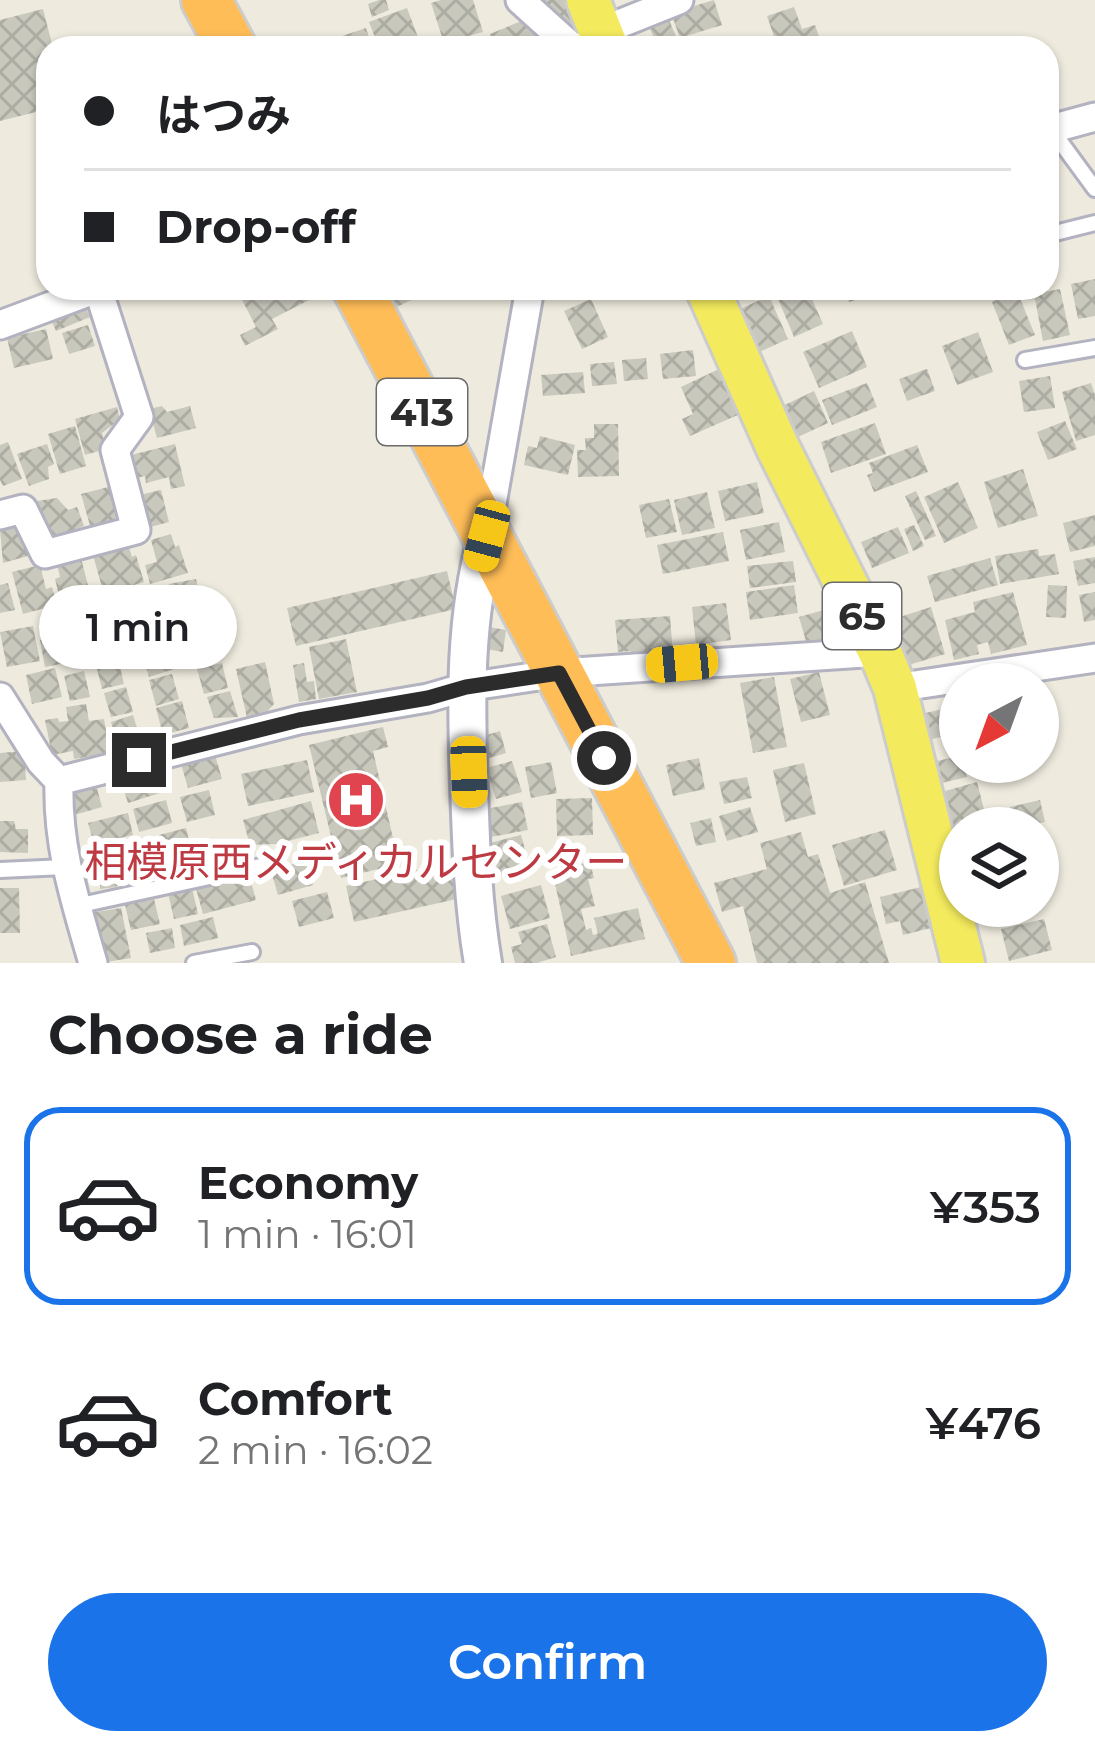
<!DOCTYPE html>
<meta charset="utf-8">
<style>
body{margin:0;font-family:Montserrat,"Noto Sans JP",sans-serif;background:#f2f2f2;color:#202124;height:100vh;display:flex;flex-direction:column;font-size:45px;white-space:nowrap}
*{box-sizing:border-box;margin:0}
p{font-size:39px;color:#757577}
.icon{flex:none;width:66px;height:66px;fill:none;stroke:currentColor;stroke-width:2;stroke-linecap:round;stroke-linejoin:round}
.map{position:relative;height:963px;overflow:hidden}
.side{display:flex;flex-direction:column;background:#fff;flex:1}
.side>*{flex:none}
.hud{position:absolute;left:36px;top:36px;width:1023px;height:264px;border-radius:36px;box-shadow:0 3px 9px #0004;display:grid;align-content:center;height:264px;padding:0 48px;background:#fff}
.needle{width:78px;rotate:221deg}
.fabs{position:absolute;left:939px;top:663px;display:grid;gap:24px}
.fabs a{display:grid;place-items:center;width:120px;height:120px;border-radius:50%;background:#fff;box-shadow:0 3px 9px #0004;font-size:60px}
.end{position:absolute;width:54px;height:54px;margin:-27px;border:15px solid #2c2c2c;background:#fff;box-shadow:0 0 0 6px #fff}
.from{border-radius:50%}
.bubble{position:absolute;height:84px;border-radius:42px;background:#fff;box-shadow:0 3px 9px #0004;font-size:39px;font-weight:600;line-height:84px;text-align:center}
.car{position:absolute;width:36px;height:72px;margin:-36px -18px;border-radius:15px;box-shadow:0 0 9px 3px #0007;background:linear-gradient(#f5c518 24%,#345 0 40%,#f5c518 0 76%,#345 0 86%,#f5c518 0)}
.hud b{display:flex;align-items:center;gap:42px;height:114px;font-size:45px}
.hud b+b{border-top:3px solid #e0e0e0}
.hud i{width:30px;height:30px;background:#202124}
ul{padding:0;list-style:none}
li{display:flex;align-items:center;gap:36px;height:198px;margin:0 24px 18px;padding:0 24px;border:6px solid transparent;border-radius:36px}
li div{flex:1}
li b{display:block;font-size:45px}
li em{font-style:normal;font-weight:600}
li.selected{border-color:#1a73e8}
li>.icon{width:108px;height:108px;stroke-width:1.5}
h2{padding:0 48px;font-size:54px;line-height:144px}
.action{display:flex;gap:24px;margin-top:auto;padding:24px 48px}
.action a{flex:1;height:138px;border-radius:72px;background:#1a73e8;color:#fff;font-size:48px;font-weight:600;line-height:138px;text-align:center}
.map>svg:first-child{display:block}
.building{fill:url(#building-cross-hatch)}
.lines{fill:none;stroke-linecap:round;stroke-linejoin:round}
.lane-casing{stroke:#b2b2c0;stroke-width:20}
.street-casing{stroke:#b2b2c0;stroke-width:33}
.secondary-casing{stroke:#b2b2c0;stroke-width:42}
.primary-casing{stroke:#ccc;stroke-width:48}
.highway-casing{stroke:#ccc;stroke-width:54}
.lane{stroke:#fff;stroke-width:14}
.street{stroke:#fff;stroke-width:27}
.secondary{stroke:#fff;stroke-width:36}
.primary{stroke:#f3ea5e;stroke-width:42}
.highway{stroke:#ffbd58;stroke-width:48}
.route{stroke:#2c2c2c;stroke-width:15}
.labels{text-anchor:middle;stroke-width:12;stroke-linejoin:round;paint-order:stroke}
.shield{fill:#fff;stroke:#6b6b6b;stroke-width:3}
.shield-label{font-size:39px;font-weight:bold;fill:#2c2c2c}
.health-label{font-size:42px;fill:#be3a42;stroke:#fff}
</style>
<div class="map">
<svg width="1095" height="963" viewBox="0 0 1095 963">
<defs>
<pattern id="building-cross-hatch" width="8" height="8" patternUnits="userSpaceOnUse" patternTransform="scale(3)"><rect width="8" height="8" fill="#c9c8bd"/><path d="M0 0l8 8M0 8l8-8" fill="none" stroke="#adaca3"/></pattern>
</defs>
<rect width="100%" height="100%" fill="#eeeade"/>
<g class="building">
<path d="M379,0H386L389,10L372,17L368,4Z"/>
<path d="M441,0H473L483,32L444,43L431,3Z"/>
<path d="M544,0H573L583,30L570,32L547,10Z"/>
<path d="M714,0L722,25L680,38L671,13Z"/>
<path d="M794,7L802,29L815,25L821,42L803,48H778L767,16Z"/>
<path d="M407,8L422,48H379L369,22Z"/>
<path d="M43,9L53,48H48V109L0,121V20Z"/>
<path d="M668,18L676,36L657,44L649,27Z"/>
<path d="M526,19L531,31L539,28L548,48H496L490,34Z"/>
<path d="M366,28L372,48H343L339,37Z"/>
<path d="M486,36L491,48H454Z"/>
<path d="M1052,71L1059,103L1047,106V72Z"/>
<path d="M1095,279V316L1078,319L1071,284Z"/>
<path d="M236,288H305L311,299L272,319L278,329L245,346L240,335L256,327Z"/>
<path d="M386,288H410L415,298L395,308Z"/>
<path d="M789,288H807L823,324L794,337L776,294Z"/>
<path d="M845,288H889V289L849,302Z"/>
<path d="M1060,289L1070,335L1043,341L1034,294Z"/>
<path d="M1017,291L1035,335L1009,345L992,302Z"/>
<path d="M769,296L788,339L750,356L731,313Z"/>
<path d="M82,299L90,317L56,331L48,313Z"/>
<path d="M591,299L608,337L582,349L564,311Z"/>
<path d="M88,325L95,346L69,354L62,333Z"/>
<path d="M46,329L53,359L14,368L7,338Z"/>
<path d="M852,331L867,367L819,388L803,352Z"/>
<path d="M978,332L993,372L957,385L942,346Z"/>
<path d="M693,350L696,376L663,379L660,354Z"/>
<path d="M646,358L648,379L624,381L622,360Z"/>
<path d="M614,362L617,384L592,386L590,364Z"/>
<path d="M719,369L740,414L690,436L682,419L693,414L681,387Z"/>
<path d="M927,369L935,391L907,401L899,379Z"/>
<path d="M583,372L585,393L543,396L541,375Z"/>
<path d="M1050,376L1055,408L1024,412L1019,381Z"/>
<path d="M867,383L877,407L832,425L822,400Z"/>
<path d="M1091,383L1095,395V435L1076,441L1062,392Z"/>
<path d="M814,391L828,423L787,442L772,411Z"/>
<path d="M162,406L167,412L190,406L196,428L157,438L149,409Z"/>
<path d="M117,407L120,419L102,433L106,449L85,455L75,419Z"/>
<path d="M1065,421L1077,449L1048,460L1037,432Z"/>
<path d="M875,423L886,454L831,473L821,442Z"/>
<path d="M594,424H618L619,476L578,477L577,450H586L585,438H594Z"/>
<path d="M75,426L86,466L60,474L48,434Z"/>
<path d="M540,436L575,445L568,475L524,465L528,446L537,448Z"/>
<path d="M8,442L22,479L3,486L0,480V445Z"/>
<path d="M47,444L54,464L48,467L49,479L29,486L17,454Z"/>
<path d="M175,444L185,486L171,489L169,477L146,483L145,476L132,479L127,456Z"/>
<path d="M917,445L928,472L874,492L867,475L873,473L869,463Z"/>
<path d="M1023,469L1038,516L998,528L984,482Z"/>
<path d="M757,482L764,513L725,521L718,491Z"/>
<path d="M958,482L978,528L944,543L924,497Z"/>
<path d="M112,486L119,512L111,524L91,529L81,494Z"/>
<path d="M161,490L169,522L143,529L135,496Z"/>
<path d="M916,491L936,536L925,540L905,496Z"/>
<path d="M707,492L715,528L682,535L674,500Z"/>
<path d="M57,498L68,510L77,507L84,526L48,539L37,501Z"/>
<path d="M669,499L677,532L646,538L639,505Z"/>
<path d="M1095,515V546L1070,552L1063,523Z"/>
<path d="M779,522L785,552L746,560L740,530Z"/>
<path d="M19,525L28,556L3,563L0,530Z"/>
<path d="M914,525L924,546L913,551L904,529Z"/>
<path d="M898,527L909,553L872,568L861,542Z"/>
<path d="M723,532L729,561L663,574L657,545Z"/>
<path d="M171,534L175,547L179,545L188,573L150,584L145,565L157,562L151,540Z"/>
<path d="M127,541L132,557L136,555L144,582L104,594L92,552Z"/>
<path d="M1038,549L1039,556L1055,554L1059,574L1000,584L995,556Z"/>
<path d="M1095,557V583L1078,586L1073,561Z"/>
<path d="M81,558L91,597L61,604L55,579L60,577L57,564Z"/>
<path d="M990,558L998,585L935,602L927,576Z"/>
<path d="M793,561L796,582L750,588L747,566Z"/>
<path d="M40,565L46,589L52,587L57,605L23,614L12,572Z"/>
<path d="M447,571L456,609L296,646L287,608Z"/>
<path d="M196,579L202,605L174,611L169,584Z"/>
<path d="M8,583L15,610L0,613V585Z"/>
<path d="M794,585L798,613L750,620L746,592Z"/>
<path d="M1048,585L1067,586L1066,618L1046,617Z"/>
<path d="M163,586L170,611L146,617L139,592Z"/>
<path d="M136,591L141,614L117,619L112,596Z"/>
<path d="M1013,592L1027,645L991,654L988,642L977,645L979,654L954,660L945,620L975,612L973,602Z"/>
<path d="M1095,592V620L1084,622L1079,595Z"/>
<path d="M103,599L110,625L86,631L80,605Z"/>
<path d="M726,603L731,640L696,645L692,607Z"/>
<path d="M841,605L852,643L810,655L799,617Z"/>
<path d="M203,607L211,631L187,638L180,613Z"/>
<path d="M931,607L945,654L902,667L887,621Z"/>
<path d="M670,616L673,655L631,658V651L618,652L615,620Z"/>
<path d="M33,626L40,661L7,667L0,632Z"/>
<path d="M483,626L506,630L503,652L480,648Z"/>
<path d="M111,629L118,655L95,660L89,635Z"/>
<path d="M72,634L77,661L45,667L40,640Z"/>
<path d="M211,635L219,660L195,667L188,642Z"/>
<path d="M346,639L357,692L319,699L309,647Z"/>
<path d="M166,642L174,669L149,677L141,650Z"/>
<path d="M118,659L124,684L102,689L96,665Z"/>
<path d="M265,662L274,704L264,715L247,718L236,669Z"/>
<path d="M222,663L228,688L204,694L197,669Z"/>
<path d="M304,663L307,682L314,681L316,699L299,702L293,665Z"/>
<path d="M55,668L62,697L32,704L26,675Z"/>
<path d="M84,671L90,697L70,701L64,676Z"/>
<path d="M819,672L830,715L801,722L790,679Z"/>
<path d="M172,674L179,699L156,706L149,680Z"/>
<path d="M774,677L787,747L753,753L740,683Z"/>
<path d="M126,687L133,712L111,717L104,693Z"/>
<path d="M230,691L238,717L214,718L207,697Z"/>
<path d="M182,701L189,728L163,735L156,708Z"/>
<path d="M86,704L89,721L104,719L110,753L74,759L73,751L52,755L45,720L58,718L59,722L68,721L66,707Z"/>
<path d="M960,705V733L927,740L921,714Z"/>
<path d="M133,715L141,741L118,748L111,722Z"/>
<path d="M383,727L388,747L373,751L399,864L341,878L309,745Z"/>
<path d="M500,731L506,753L486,759L480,737Z"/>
<path d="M24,751L26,780L0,782V753Z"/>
<path d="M215,755L222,779L188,788L181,764Z"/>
<path d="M960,756L967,777L937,784L932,762Z"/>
<path d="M699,758L705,789L673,796L666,765Z"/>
<path d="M307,760L314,792L248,806L241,774Z"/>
<path d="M512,761L522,792L496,799L486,768Z"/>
<path d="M551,762L557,793L531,798L525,767Z"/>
<path d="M804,763L816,814L785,822L773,770Z"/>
<path d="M156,768L163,792L128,803L120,778Z"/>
<path d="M747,777L752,798L724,804L719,782Z"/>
<path d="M977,782L988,825L960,828V832L949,835L938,793Z"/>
<path d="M96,785L102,807L71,816L65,794Z"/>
<path d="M209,790L215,815L187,822L180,797Z"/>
<path d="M592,798L593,835L557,836L556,799Z"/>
<path d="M166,800L172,823L139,832L133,809Z"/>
<path d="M1040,800L1045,822L1015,828L1010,807Z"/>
<path d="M311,801L319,833L276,844L250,845L243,820Z"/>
<path d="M522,802L528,830L491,837L486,809Z"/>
<path d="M750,807L758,832L727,841L719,816Z"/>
<path d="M128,813L133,835L94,844L88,823Z"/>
<path d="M711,818L716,842L696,846L690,823Z"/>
<path d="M0,821H14L16,829H28V853L0,852Z"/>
<path d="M186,828L194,861L168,868L159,835Z"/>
<path d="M885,830L897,870L844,886L832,845Z"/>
<path d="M801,832L808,857L818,854L830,893L865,882L889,963H757L743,906L722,912L714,883L767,869L760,843Z"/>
<path d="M521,835L530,867L499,876L490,843Z"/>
<path d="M152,842L159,874L130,880L123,848Z"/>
<path d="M114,848L122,861L126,877L116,887L100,889V883L83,885L77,866L80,855Z"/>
<path d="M306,860L313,885L278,895L271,871Z"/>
<path d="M453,862L461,898L354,922L346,886Z"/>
<path d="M590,862L594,878L588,879L595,906L581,909L586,930L591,928L593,935L598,934L594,918L638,908L645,939L571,956L552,870Z"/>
<path d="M248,871L256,900L203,914L195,885Z"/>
<path d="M541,885L550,918L510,929L501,896Z"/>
<path d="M925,886L935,927L903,935L900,921L886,924L880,897Z"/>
<path d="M0,888H19L20,933H0Z"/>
<path d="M192,888L198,914L174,919L168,893Z"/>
<path d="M327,892L334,918L299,927L292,901Z"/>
<path d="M154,899L160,924L131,930L125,905Z"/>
<path d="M121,908L131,958L100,963L90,913Z"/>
<path d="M213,917L218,938L184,946L180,925Z"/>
<path d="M1044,919L1052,950L1009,961L1001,929Z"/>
<path d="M547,924L556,957L537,963H515L511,947L522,944L518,932Z"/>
<path d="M172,928L175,948L150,953L146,933Z"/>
</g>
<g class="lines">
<g class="lane-casing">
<g id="lane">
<path d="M1051,129L1095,189"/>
<path d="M1047,235L1095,223"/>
<path d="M1025,360L1095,348"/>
<path d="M0,870L65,867"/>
<path d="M76,906L265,865"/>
<path d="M194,963L252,952"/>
</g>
</g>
<g class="street-casing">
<g id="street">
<path d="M520,0L573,48"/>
<path d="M583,48L599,32L679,0"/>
<path d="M1047,130L1095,117"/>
<path d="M0,325L99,288"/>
<path d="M0,515L23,509L45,554L136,530L115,450L139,417L98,289"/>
<path d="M487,532L530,288"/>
<path d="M895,688L1095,658"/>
<path d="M0,697L41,762L59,781C57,847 75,900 93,963"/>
<path d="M59,781L299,720L428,698L466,687L559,673L880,652"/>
</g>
</g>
<g class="secondary-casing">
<path id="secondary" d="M483,963C473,904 471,845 469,786C466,701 464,619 487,536"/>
</g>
<g class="primary-casing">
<g id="primary">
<path d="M588,0L607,48"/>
<path d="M707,288L778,448L880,652L895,688L963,963"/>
</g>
</g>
<g class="highway-casing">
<g id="highway">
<path d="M206,0L232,48"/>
<path d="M357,288L711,963"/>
</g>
</g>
<use href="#lane" class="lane"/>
<use href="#street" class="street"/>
<use href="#secondary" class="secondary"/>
<use href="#primary" class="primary"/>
<use href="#highway" class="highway"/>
</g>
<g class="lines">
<path class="route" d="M139,760L299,720L428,698L466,687L559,673L604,758"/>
</g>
<defs>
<g id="hospital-disc" transform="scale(3)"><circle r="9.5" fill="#e0444e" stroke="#fff"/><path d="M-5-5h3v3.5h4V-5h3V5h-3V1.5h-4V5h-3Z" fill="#fff"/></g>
</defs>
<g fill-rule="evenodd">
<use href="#hospital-disc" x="356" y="800"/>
</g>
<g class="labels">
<g class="shield">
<rect x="377" y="379" width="90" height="66" rx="9"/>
<rect x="823" y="583" width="78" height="66" rx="9"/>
</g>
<g class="shield-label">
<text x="422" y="426">413</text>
<text x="862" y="630">65</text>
</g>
<g class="health-label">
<text x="356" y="877">相模原西メディカルセンター</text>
</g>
</g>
</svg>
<div class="fabs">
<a><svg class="needle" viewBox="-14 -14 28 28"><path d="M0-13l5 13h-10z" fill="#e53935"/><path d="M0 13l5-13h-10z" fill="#757577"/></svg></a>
<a><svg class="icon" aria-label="layers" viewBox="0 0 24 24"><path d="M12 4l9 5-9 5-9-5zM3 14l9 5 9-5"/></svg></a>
</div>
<i class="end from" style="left:604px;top:758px"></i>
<i class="end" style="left:139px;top:760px"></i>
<div class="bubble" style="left:39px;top:585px;width:198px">1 min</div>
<i class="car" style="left:487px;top:536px;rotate:195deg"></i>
<i class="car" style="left:682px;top:663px;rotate:265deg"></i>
<i class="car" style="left:469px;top:772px;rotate:178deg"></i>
<div class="hud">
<b><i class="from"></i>はつみ</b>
<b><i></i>Drop-off</b>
</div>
</div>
<section class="side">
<h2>Choose a ride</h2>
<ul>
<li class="selected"><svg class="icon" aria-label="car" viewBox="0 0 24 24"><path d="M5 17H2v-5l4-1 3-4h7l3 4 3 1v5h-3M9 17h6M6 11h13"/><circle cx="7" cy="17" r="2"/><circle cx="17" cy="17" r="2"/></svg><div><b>Economy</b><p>1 min · 16:01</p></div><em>¥353</em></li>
<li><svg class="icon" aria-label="car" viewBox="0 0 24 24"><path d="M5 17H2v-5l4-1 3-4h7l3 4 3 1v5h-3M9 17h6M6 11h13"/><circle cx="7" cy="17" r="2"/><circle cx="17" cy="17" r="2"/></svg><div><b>Comfort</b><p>2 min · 16:02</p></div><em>¥476</em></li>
</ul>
<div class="action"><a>Confirm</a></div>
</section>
